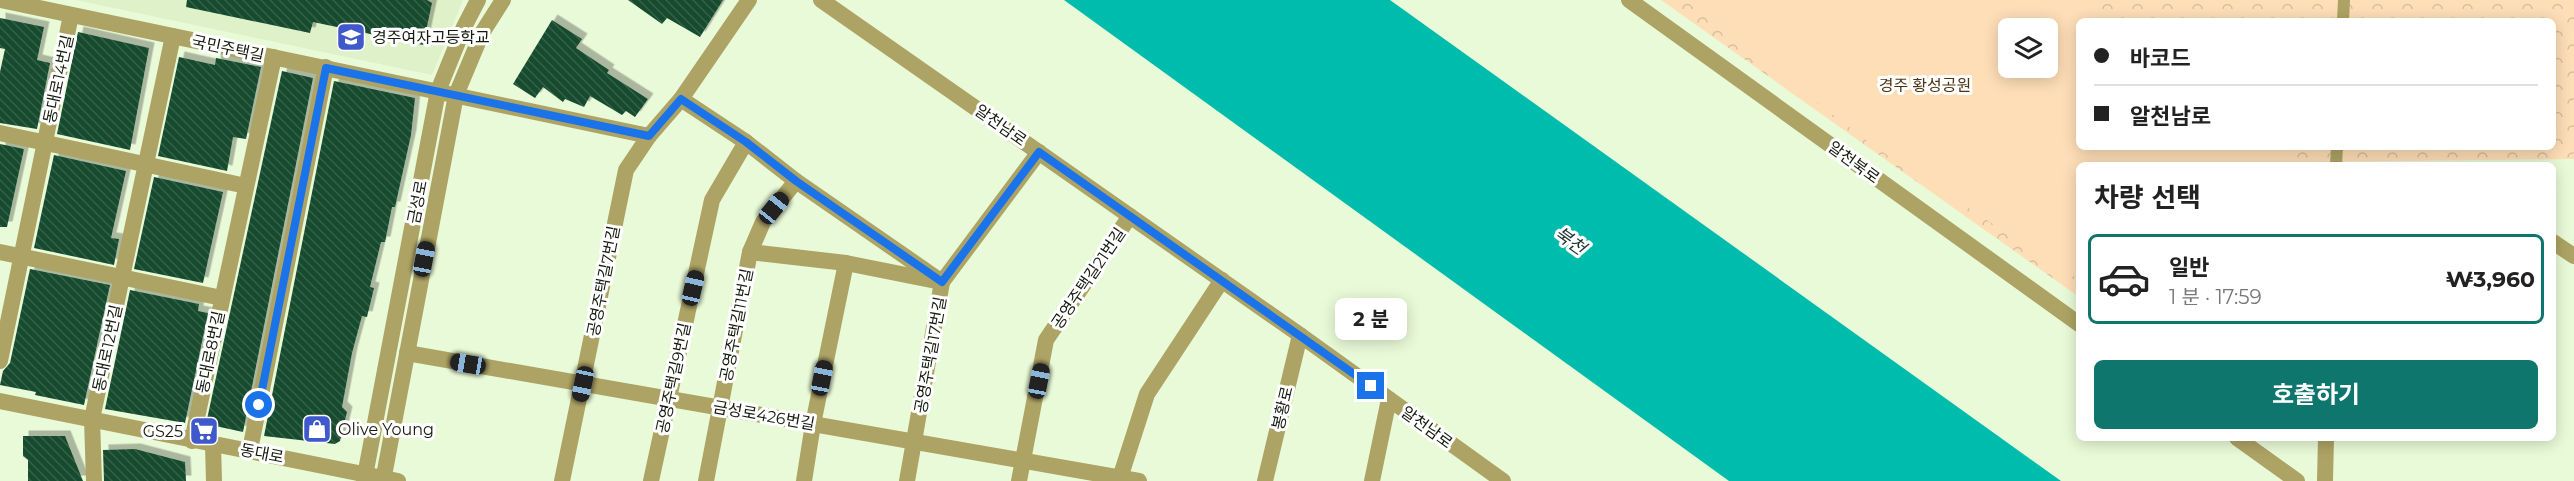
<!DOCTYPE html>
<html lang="ko">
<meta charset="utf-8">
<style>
body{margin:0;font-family:Montserrat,"Noto Sans KR",sans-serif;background:#f6f6f6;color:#222;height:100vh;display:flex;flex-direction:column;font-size:22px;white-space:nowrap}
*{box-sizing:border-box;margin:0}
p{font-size:20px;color:#767676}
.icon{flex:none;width:33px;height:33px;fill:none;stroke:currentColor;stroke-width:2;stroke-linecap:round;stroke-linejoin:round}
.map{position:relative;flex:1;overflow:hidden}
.details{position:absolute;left:2076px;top:162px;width:480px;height:279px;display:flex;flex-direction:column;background:#fff;border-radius:9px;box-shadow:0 3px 15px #0003}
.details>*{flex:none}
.guide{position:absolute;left:2076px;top:18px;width:480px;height:132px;border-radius:9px;box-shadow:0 3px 15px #0003;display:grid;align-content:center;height:132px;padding:0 18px;background:#fff}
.buttons{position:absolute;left:1998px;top:18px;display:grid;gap:12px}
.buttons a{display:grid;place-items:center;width:60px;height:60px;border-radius:9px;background:#fff;box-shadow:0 3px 15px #0003;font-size:30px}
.end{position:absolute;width:27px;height:27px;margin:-14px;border:8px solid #1a73e8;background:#fff;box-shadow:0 0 0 3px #fff}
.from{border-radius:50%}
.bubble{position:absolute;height:42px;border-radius:9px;background:#fff;box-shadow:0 3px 15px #0003;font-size:20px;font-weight:700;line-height:42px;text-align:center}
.car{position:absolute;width:18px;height:36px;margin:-18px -9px;border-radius:8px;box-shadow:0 0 4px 2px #0007;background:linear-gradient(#222 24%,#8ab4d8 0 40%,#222 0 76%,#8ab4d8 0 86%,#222 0)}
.guide b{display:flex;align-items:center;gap:21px;height:57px;font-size:22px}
.guide b+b{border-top:2px solid #e0e0e0}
.guide i{width:15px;height:15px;background:#222}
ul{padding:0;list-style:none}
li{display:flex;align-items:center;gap:18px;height:90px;margin:0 12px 9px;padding:0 6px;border:3px solid #e0e0e0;border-radius:9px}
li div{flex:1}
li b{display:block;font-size:22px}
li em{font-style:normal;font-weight:700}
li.active{border-color:#0f766e}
li>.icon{width:54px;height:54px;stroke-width:1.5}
h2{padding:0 18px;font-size:27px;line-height:72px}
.action{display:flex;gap:12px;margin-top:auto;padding:12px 18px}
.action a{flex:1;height:69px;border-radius:9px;background:#0f766e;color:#fff;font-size:24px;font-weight:700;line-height:69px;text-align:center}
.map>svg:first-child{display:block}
.built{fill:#def1c8}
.park{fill:url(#park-crowns);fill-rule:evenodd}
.pitch{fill:#fedeb7;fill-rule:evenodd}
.water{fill:#00bcad}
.building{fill:url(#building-back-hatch);filter:url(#shadow)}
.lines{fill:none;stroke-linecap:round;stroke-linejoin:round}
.pedestrian{stroke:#ada364;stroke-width:12}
.minor{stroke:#ada364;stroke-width:16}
.tertiary{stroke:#ada364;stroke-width:16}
.route{stroke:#1a73e8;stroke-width:8}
.labels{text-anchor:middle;stroke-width:6;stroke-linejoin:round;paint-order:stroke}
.poi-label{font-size:16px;fill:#151a0e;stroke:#fff;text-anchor:start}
.street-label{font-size:16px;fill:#151a0e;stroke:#fff}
.park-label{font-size:16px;fill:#4e3410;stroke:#fff}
.water-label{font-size:18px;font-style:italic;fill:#1c3431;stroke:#fff}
</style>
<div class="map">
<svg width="2574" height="481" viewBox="0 0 2574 481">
<defs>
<pattern id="park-crowns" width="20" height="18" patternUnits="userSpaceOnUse" patternTransform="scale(1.5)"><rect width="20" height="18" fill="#fedeb7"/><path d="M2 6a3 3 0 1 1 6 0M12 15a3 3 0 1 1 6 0" fill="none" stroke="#d9be9c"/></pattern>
<pattern id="building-back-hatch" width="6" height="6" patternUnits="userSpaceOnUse" patternTransform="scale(1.5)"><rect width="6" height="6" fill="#144b2f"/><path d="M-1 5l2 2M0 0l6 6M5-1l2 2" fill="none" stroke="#35614a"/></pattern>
<filter id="shadow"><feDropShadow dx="5.5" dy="-5.5" stdDeviation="0" flood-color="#0004"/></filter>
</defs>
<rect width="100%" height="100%" fill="#e9fad8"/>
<path class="built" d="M76,0H463L432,75Z"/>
<path class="park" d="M1661,0H2574V159L2312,162V165H2079V297ZM2079,21H2553V147H2079ZM2008,28H2048V68H2008Z"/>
<path class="pitch" d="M1684,0H2088L2117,21H2079V147L2290,148L2277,165H2079V280L1878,149ZM2008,28H2048V68H2008Z"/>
<path class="water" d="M1064,0H1390L2061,481H1729Z"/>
<g class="building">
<path d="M187,0H427L432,3L423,45L313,22L310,33L186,7Z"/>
<path d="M628,0H723L700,37L667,18L662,24Z"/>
<path d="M0,18L44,27L37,60L50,63L37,129L0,123V72L5,49L0,48Z"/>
<path d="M552,20L582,39L576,48L609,70L607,73L648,99L635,117L626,111L622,115L590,96L584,107L565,99L563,102L543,87L535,98L513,84Z"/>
<path d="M78,32L149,48L130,150L57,134Z"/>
<path d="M179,57L215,65L216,58L261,67L246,139L233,137L227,171L158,156Z"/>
<path d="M282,71L313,78L243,432L206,424Z"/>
<path d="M334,81L415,98L411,135L395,207H392L385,242H381L370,287L374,288L367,317L362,316L352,353L342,407L347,412L340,441L335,444L264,436Z"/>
<path d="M0,144L24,149L7,227H0Z"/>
<path d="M54,155L126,171L111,238L119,239L114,265L34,248Z"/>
<path d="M154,177L223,192L203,283L134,269Z"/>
<path d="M30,269L110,285L84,405L35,395L36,392L0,385L3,371L10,363Z"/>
<path d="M130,290L199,304L198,311L208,313L185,423L105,409Z"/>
<path d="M23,436H65L83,481H28V460L23,456Z"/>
<path d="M135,449L185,462L186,481H104L103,450Z"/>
</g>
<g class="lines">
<g class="pedestrian">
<path d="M2343,21L2344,0"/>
<path d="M2336,165L2337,147"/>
</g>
<g class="minor">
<path d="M1,0L649,136"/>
<path d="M681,99L746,142L796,181L942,282"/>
<path d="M0,133L246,186"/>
<path d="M2553,242L2574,256"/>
<path d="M0,252L222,298"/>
<path d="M750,252L846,263L936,281"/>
<path d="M407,353L1139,481"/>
<path d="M0,361L71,15"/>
<path d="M192,441L274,57"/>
<path d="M213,444L214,481"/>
<path d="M250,450L326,67"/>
<path d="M1120,478L1147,394L1222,280"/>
<path d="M94,481L92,419L173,36"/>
<path d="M562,481L626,170L649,136L681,99L749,0"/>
<path d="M651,481L712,200L746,142"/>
<path d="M706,481L750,252L763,222L796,181"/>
<path d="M804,481L813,424L846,263"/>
<path d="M907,481L942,282L1039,152"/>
<path d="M1019,481L1046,340L1130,216"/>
<path d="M1372,481L1389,399"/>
<path d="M2325,481L2326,438"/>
</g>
<g class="tertiary">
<path d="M821,0L1300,335L1503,481"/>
<path d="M1629,0L2079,324"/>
<path d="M0,401L398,481"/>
<path d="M2237,438L2297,481"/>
<path d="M364,481L438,91L464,27L478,0"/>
<path d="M383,481L456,95L482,33L503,0"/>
<path d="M1265,481L1300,335"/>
</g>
</g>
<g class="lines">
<path class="route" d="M259,405L326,68L649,136L681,99L746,142L796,181L942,282L1039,152L1371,386"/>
</g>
<defs>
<g id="school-square" transform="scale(1.5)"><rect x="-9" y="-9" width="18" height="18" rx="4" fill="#3f59cc" stroke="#fff"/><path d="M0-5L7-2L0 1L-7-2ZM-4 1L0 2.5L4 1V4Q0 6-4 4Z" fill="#fff"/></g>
<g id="shop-square" transform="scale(1.5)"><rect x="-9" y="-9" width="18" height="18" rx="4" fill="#3f59cc" stroke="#fff"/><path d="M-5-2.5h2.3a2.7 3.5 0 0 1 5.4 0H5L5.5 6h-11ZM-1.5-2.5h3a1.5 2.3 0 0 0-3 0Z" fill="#fff"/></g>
<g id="supermarket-square" transform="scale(1.5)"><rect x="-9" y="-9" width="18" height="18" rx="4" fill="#3f59cc" stroke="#fff"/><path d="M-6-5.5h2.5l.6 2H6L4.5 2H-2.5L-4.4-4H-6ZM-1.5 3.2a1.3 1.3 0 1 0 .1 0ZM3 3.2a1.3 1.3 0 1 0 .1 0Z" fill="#fff"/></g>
</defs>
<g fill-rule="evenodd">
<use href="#school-square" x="351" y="37"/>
<use href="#shop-square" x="317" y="429"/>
<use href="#supermarket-square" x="204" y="431"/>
</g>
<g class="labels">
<g class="poi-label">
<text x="372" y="43">경주여자고등학교</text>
<text x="338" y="435">Olive Young</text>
<text x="183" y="437" text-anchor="end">GS25</text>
</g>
<g class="street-label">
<text transform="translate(228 48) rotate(12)" y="6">국민주택길</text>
<text transform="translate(58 79) rotate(-78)" y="6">동대로14번길</text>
<text transform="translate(1001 125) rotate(35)" y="6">알천남로</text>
<text transform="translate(1854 162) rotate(36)" y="6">알천북로</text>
<text transform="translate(417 202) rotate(-79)" y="6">금성로</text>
<text transform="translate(1088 278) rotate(-56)" y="6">공영주택길21번길</text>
<text transform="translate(603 281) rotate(-79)" y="6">공영주택길7번길</text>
<text transform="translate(736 325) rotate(-79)" y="6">공영주택길11번길</text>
<text transform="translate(107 348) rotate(-78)" y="6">동대로12번길</text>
<text transform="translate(210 352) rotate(-78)" y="6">동대로8번길</text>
<text transform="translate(930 355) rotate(-80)" y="6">공영주택길17번길</text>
<text transform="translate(673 378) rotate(-78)" y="6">공영주택길9번길</text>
<text transform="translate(1282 408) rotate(-77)" y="6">봉황로</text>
<text transform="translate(764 415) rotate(10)" y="6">금성로426번길</text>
<text transform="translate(1427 427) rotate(36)" y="6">알천남로</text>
<text transform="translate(262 453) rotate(11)" y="6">동대로</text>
</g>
<g class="park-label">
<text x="1925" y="91">경주 황성공원</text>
</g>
<g class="water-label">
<text transform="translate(1570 241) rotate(36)" y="6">북천</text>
</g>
</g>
</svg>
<div class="buttons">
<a><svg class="icon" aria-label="layers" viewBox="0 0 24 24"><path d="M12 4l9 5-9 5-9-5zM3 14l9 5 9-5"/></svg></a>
</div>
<i class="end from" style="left:259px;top:405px"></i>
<i class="end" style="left:1371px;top:386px"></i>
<div class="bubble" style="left:1335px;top:298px;width:72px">2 분</div>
<i class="car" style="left:774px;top:208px;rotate:39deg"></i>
<i class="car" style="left:424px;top:259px;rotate:11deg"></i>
<i class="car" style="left:693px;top:288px;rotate:13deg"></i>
<i class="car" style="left:468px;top:364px;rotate:280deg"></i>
<i class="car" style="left:822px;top:378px;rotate:11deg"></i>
<i class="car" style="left:1039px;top:381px;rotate:11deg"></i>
<i class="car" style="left:583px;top:384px;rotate:192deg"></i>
<div class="guide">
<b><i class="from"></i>바코드</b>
<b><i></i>알천남로</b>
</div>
<section class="details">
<h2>차량 선택</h2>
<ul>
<li class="active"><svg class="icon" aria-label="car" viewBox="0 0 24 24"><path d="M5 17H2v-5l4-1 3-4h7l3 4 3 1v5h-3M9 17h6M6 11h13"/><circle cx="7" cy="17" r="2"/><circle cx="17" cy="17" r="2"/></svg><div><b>일반</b><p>1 분 · 17:59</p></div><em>₩3,960</em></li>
</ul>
<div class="action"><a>호출하기</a></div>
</section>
</div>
